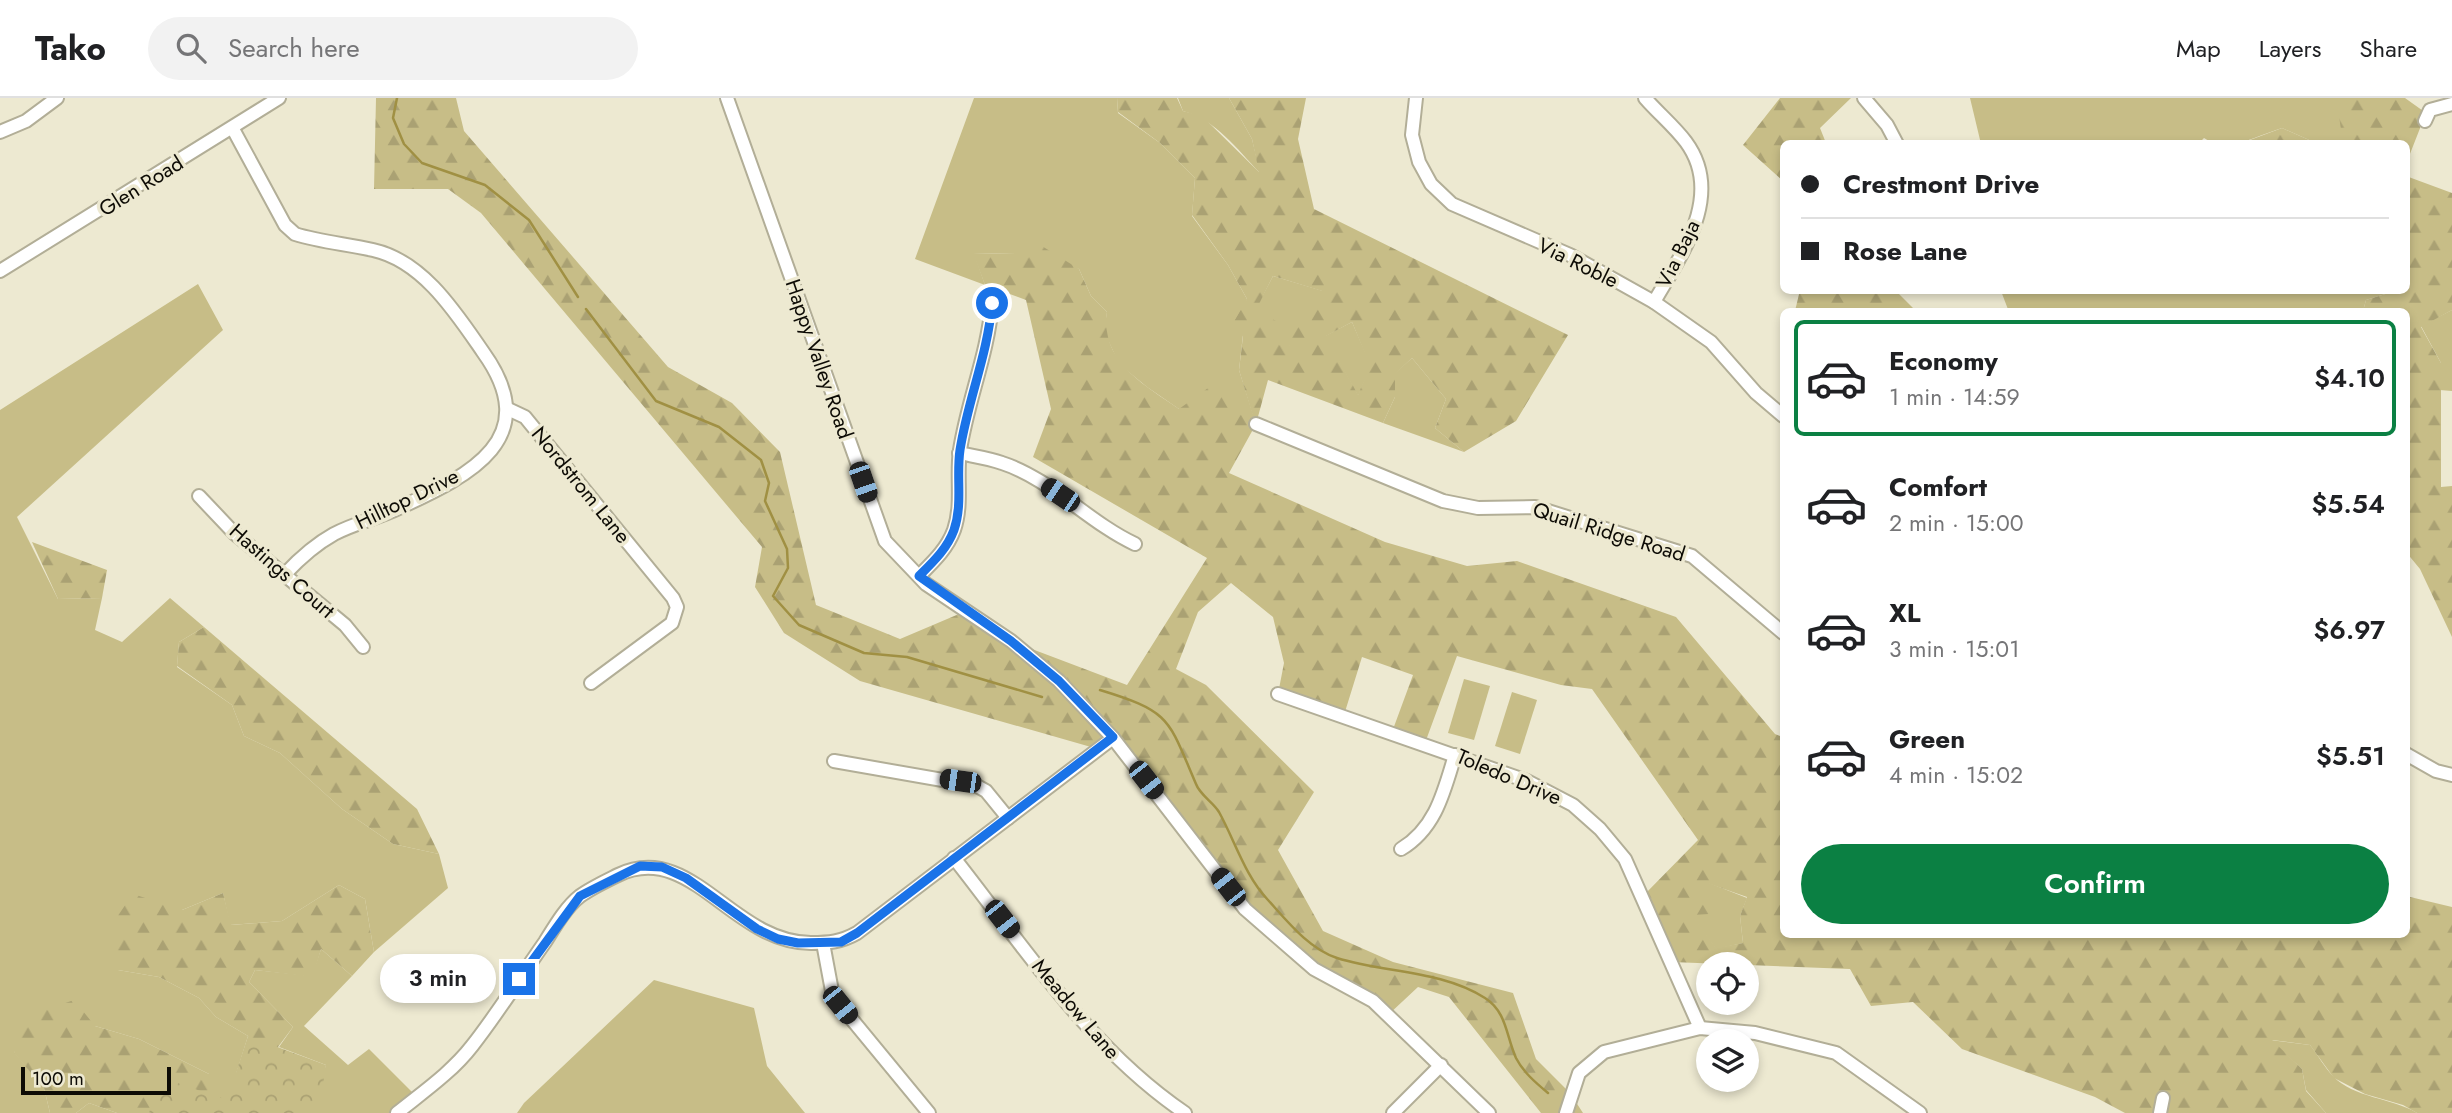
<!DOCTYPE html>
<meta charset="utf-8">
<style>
body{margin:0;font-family:Jost,sans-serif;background:#f2f2f2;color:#202124;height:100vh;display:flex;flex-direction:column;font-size:26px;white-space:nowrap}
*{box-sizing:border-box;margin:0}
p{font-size:23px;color:#757577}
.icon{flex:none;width:38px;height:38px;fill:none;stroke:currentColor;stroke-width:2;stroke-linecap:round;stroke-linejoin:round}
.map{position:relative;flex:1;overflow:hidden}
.drawer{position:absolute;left:1780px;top:210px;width:630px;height:630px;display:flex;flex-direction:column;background:#fff;border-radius:10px;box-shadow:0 4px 10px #0003}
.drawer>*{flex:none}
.banner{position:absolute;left:1780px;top:42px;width:630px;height:154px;border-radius:10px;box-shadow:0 4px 10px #0003;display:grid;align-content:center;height:154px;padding:0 21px;background:#fff}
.fabs{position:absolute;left:1696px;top:854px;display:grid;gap:14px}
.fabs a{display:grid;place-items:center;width:63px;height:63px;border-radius:50%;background:#fff;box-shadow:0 4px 10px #0003;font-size:35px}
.scale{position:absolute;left:21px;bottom:18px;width:150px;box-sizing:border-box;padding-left:7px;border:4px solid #0d0b05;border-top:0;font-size:19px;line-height:24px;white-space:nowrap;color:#0d0b05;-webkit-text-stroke:5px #ede9d1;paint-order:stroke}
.end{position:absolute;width:32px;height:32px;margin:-16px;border:9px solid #1a73e8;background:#fff;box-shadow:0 0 0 4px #fff}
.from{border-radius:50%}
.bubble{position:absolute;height:49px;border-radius:24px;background:#fff;box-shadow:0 4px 10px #0003;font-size:23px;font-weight:600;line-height:49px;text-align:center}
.car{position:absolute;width:21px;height:42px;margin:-21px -10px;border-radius:9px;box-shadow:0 0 5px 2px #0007;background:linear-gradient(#222 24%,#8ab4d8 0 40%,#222 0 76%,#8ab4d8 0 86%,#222 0)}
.banner b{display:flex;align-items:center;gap:24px;height:66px;font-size:26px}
.banner b+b{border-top:2px solid #e0e0e0}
.banner i{width:18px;height:18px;background:#202124}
ul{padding:12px 0 0;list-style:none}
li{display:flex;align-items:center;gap:21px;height:116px;margin:0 14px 10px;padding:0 7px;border:4px solid transparent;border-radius:10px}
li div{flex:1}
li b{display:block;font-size:26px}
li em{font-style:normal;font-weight:600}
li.active{border-color:#0b8043}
li>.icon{width:63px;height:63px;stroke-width:1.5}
.primary-button{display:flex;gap:14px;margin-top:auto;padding:14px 21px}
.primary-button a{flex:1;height:80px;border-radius:42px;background:#0b8043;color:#fff;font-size:28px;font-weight:600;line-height:80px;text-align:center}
header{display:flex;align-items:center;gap:42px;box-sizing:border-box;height:98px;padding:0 35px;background:#fff;border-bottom:2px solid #e0e0e0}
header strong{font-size:33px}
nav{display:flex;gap:38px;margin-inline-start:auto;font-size:24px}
.search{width:490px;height:63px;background:#f2f2f2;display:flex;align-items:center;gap:18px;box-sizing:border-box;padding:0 24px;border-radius:38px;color:#757577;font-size:26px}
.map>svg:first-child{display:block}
.grass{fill:#c7bd87}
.forest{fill:url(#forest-firs);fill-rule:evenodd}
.park{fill:url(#park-crowns)}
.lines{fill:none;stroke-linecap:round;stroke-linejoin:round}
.stream{stroke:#a09043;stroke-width:2.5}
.minor-casing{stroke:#b2ae97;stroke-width:16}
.minor{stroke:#fff;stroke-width:12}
.route{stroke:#1a73e8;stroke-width:9}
.labels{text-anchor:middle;stroke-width:7;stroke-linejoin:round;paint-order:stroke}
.street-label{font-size:21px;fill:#0d0b05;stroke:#ede9d1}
</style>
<header>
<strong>Tako</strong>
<div class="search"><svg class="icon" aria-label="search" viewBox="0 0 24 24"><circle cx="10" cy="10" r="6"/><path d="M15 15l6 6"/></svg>Search here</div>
<nav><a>Map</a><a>Layers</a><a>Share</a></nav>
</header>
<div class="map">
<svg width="2452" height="1015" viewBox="0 0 2452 1015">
<defs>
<pattern id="forest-firs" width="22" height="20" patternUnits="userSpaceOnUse" patternTransform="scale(1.75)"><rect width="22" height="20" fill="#c7bd87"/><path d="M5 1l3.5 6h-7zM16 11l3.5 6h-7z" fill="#aaa173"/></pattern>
<pattern id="park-crowns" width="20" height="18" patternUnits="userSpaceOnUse" patternTransform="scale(1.75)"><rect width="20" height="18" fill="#c7bd87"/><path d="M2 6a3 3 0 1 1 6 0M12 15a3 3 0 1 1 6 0" fill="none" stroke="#aaa173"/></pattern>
</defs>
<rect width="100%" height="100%" fill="#ede9d1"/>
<g class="grass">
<path d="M974,0H1117L1118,15L1160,45L1195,80L1192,118L1228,167L1247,201L1239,272L1256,326L1179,311L1147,289L1119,266L1104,233L1107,214L1091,198L1079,171L1015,156L974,155L985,187L915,161Z"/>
<path d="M1178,0H1229L1252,41L1260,75C1237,51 1216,22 1183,13Z"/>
<path d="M1970,0H2352L2354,2L2343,45H2316L2282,30C2258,37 2228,56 2204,40L2198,46H1981Z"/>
<path d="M1273,178L1323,193L1289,249L1255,212Z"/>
<path d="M198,186L223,232L17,419L58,501L102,500L95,532L122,544L170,500L204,529L179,544L177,569L232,607L244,638L280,655L342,711L393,746L439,756L448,790L374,854L365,801L339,787L282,823L230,827L223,795L182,812L118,872L159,879L199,900L216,919L248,938L236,976H209L139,941L95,928L14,954L44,990L50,1015H0V312Z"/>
<path d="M2001,193L2395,192V193L2366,202L2363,213L2009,214Z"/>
<path d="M2452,212V293L2440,292L2441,265L2421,228Z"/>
<path d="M1352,224L1371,268L1358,298L1325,238Z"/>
<path d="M1412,260L1446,301L1435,330L1464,354L1383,325L1395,299L1394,276Z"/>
<path d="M1464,581L1490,588L1474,642L1448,635Z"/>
<path d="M1512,594L1537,602L1520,656L1495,648Z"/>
<path d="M1704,783L1747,800L1740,818L1743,845L1716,851L1691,817Z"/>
<path d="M321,851L352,878L304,928L348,967L369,951L417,999L397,1015H311L326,967L279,949L293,929L249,884L255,872L312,878Z"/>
<path d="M654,882L754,910L767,968L805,1015H517L524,1005Z"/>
<path d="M2270,942L2310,947C2318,957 2324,969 2333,978C2353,1000 2393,1000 2417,1015H2326L2306,992L2302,971Z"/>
<path d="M89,1005L117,1015H76Z"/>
</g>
<g class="forest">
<path d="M376,0H456L464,33L668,269L732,305L780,354L816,507L900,541L966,513L1011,543L1127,587L1207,460L1033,359L1051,311L1026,202L985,187L973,155L1015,156L1037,145L1079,171L1091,198L1107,214C1100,263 1143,286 1179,311L1215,285L1255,325L1239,272L1243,238L1230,230L1247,201L1228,167L1192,117L1195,80L1160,45L1118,14L1117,0H1177L1183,13L1202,18L1259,74L1252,41L1229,0H1306L1298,41L1314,111L1568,237L1516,323L1464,354L1435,330L1446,301L1412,260L1395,276V299L1383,325L1268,282L1256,326L1229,375L1385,444L1467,468L1517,463L1676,519L1775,636L1783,639V836H2406V798L2452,809V1015H2417L2403,1007L2365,996L2334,980L2310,947L2272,942L2302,971L2306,993L2326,1015H2125L2095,999L1962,951L1913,904L1871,908L1850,871L1672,864L1644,797L1698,742L1592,591L1561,587L1457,558L1425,645L1392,634L1413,577L1362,559L1344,617L1278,596L1284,565L1273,519L1231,485L1198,514L1176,571L1206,587L1314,694L1278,752L1323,833L1393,864L1513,895L1536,961L1570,995L1583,1015H1541L1449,899L1418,889L1388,917L1272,836L1113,640L1098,651L860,583L784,535L755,489L762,449L481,115L448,91H374ZM1273,178L1322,193L1302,208L1289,248L1276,223L1256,212ZM1352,224L1370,268L1358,297L1326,238ZM1704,784L1747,799L1740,818L1743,845L1716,850L1692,817L1709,816Z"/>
<path d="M1780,0H1851L1820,30L1826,45L1783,46V83L1743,47Z"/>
<path d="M2352,0H2405L2426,15L2406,66V46L2343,45L2339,18Z"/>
<path d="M2282,30L2316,45H2242Z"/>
<path d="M2406,78L2452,95V212L2421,229L2441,265V389L2452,388V539L2420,471L2406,454V214L2363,213L2366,202L2395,193L2406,192Z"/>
<path d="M1800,192L1896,193L1916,213H1795Z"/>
<path d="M32,444L107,472L102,500L58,501Z"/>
<path d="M204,529L417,711L439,756L393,746L342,711L280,655L244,638L232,607L177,568L179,544Z"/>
<path d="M339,787L365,801L374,854L352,878L321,851L313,879L255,872L249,884L293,929L266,965L248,938L216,919L199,900L159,879L118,872L114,823L133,796L182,812L223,795L231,827L282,823Z"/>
<path d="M74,902L95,928L139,941L209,976H236L280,1012L279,1015H117L89,1005L76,1015H50L44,990L14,955L22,920Z"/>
</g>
<path class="park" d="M248,938L326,967L320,1006L316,1015H149L160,979L227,1002Z"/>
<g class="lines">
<g class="stream">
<path d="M397,0L393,20L404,46L422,65L485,87L529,122L578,199"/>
<path d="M586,211L656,303L719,329L761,362L769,385L765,403L787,451L788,470L773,498L799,527L864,555L907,559L1042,599"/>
<path d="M1100,592C1172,614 1168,621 1196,686C1200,697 1213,704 1219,714C1235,743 1245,778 1268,802C1287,823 1309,851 1337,860C1384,875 1441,872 1485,900C1507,914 1506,938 1516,960C1523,974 1536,985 1548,995"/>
</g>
<g class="minor-casing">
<g id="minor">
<path d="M727,0L885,443L926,486L1011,543L1059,583L1113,640L1245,811L1314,871L1373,903L1489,1015"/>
<path d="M1416,0L1412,37L1419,64L1431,86L1452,106L1570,157L1654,204L1711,244L1756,295L1783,318"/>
<path d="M1645,0C1658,15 1674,28 1686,44C1725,97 1681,157 1654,204"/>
<path d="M1864,0L1887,27L1897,46"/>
<path d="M2425,23L2430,12L2452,6"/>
<path d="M233,31L285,127L295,136C320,144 347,146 373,152C423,163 456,215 483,254C545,340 471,377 399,410C378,420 355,425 334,436C316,446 300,460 285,476"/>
<path d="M0,34L26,23L57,0"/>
<path d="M0,173L279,0"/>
<path d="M508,311L525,319L673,500L677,509L672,525L591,585"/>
<path d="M1256,326L1443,403L1478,410L1535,409L1692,458L1783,535"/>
<path d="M959,355C973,358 988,360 1002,365C1051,381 1088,424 1135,446"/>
<path d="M199,398L234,435L345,527L363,549"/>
<path d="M919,478C933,464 947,451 954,432C963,406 956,378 960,352C968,301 988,256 992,205"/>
<path d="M1278,596L1527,683L1573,707L1600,731L1625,761L1700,930"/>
<path d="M2406,656L2436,673L2452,677"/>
<path d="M834,663L977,688L986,693L1008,720"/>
<path d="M1401,751C1436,730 1444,693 1455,657"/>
<path d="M954,760C1025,850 1089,950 1185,1015"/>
<path d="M823,845L832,893L840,907L929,1015"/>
<path d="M397,1015C423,994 452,974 472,948C498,915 521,878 545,844C555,828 566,809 580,798C591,790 606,783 618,777C691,742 732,845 811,845C829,845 841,844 857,835L1113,640"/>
<path d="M1393,1015L1441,967"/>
<path d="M1566,1015L1579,975L1604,954L1700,930L1755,935L1836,955L1920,1015"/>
<path d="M2160,1015L2163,1000"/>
</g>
</g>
<use href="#minor" class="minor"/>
</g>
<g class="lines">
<path class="route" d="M519,881L580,798L640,768L662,769L686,780L757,831L778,841L798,845L841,844L857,835L1113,639L1059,583L1011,543L919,478C933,464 947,451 954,432C963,406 956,378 960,352C968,301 988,256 992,205"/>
</g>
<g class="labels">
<g class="street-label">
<text transform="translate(141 88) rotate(-32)" y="7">Glen Road</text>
<text transform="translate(1678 156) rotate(-64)" y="7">Via Baja</text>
<text transform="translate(1578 165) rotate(26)" y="7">Via Roble</text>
<text transform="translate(819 261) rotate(71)" y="7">Happy Valley Road</text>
<text transform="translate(581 387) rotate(51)" y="7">Nordstrom Lane</text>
<text transform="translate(407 401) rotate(-26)" y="7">Hilltop Drive</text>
<text transform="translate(1609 434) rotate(17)" y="7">Quail Ridge Road</text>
<text transform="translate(282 473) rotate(41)" y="7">Hastings Court</text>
<text transform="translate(1509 679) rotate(23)" y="7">Toledo Drive</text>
<text transform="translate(1076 911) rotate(50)" y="7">Meadow Lane</text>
</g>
</g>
</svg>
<div class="fabs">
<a><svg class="icon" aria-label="locate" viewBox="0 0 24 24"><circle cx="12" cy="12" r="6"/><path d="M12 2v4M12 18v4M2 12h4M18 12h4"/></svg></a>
<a><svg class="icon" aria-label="layers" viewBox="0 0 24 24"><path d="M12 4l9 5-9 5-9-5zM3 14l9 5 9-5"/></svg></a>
</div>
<div class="scale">100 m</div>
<i class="end from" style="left:992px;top:205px"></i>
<i class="end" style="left:519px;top:881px"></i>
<div class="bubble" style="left:380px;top:856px;width:116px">3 min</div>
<i class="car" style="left:863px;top:384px;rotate:161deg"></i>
<i class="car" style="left:1060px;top:397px;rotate:304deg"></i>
<i class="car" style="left:1146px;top:682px;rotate:142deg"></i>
<i class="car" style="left:960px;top:683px;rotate:278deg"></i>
<i class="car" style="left:1228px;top:789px;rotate:322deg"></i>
<i class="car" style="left:1002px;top:821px;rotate:142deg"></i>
<i class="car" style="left:840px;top:907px;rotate:141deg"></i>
<div class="banner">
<b><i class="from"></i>Crestmont Drive</b>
<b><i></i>Rose Lane</b>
</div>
<section class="drawer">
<ul>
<li class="active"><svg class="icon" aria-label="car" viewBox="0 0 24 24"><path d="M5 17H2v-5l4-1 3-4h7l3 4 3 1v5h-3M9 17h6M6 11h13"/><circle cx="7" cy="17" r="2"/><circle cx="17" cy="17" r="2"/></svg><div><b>Economy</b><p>1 min · 14:59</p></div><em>$4.10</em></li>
<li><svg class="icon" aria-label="car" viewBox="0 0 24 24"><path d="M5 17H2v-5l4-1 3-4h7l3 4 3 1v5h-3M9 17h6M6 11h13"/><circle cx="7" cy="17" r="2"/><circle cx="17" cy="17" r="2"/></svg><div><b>Comfort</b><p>2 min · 15:00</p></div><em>$5.54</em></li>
<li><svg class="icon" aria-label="car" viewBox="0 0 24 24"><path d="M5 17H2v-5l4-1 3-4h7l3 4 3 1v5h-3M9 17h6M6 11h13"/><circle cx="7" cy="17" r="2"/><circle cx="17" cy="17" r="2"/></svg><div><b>XL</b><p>3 min · 15:01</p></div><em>$6.97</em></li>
<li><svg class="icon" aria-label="car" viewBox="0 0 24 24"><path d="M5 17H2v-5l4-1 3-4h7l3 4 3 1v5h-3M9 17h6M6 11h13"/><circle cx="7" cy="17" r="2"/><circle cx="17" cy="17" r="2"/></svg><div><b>Green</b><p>4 min · 15:02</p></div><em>$5.51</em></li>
</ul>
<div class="primary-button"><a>Confirm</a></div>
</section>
</div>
